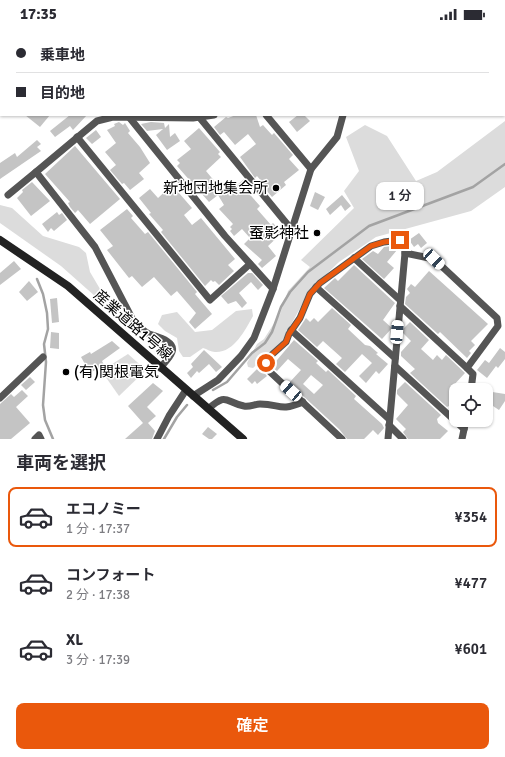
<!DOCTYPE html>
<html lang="ja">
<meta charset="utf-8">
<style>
body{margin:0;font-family:Signika,"Noto Sans JP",sans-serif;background:#f7f7f7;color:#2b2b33;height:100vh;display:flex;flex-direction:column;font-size:15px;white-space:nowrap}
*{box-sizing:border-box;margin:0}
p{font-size:13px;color:#7c7c81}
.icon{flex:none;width:22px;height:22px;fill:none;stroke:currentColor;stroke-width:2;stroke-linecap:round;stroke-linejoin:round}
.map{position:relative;height:411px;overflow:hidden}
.details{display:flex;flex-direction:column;background:#fff;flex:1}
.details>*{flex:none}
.top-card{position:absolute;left:0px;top:0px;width:505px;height:88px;box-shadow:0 1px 3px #0004;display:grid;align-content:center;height:88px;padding:0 16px;background:#fff}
.fabs{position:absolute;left:449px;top:355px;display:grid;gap:8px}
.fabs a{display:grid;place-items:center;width:44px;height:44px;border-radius:8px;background:#fff;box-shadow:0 1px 3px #0004;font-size:20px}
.end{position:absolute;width:18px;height:18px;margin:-9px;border:5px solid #ea580c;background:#fff;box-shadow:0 0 0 2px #fff}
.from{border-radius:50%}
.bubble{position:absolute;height:28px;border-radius:8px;background:#fff;box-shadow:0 1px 3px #0004;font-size:13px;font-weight:600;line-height:28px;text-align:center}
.car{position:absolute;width:12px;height:24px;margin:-12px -6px;border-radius:5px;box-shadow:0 0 3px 1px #0007;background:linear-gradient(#fff 24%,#345 0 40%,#fff 0 76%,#345 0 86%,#fff 0)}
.top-card b{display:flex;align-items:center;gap:14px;height:38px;font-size:15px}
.top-card b+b{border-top:1px solid #e1e1e2}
.top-card i{width:10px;height:10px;background:#2b2b33}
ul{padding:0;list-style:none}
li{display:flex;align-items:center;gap:12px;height:60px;margin:0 8px 6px;padding:0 8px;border:2px solid transparent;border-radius:8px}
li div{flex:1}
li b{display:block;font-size:15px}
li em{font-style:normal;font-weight:600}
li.current{border-color:#ea580c}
li>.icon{width:36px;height:36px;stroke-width:1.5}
h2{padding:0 16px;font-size:18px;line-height:48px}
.primary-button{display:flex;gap:8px;margin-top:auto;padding:8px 16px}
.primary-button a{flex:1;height:46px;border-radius:8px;background:#ea580c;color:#fff;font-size:16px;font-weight:600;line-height:46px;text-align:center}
.status{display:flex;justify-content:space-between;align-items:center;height:28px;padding:0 20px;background:#fff;direction:ltr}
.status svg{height:11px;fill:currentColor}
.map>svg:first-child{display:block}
.green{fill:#dcdcdc}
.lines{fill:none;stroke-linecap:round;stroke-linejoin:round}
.stream{stroke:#a3a3a3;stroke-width:2.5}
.building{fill:#c4c4c4;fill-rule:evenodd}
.street{stroke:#555;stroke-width:7}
.secondary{stroke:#222;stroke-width:8}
.route{stroke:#ea580c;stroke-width:5}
.poi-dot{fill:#000;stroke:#fff;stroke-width:1.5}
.labels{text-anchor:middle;stroke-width:3;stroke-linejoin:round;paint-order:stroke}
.poi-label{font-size:15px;fill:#000;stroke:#fff;text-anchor:end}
.street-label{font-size:15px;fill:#000;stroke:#fff}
</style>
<div class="status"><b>17:35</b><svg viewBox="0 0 49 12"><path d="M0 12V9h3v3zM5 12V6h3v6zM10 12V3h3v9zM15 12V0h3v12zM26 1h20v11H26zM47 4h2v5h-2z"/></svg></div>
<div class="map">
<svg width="505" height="411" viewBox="0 0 505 411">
<rect width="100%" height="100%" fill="#fff"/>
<g class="green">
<path d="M505,93V159L471,183L376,209L339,234L310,262L282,313L253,340L248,339L247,335L257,316L264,311L280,286L288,263L310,239L301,232L354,180L344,163L359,143L346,109L365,97L387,108L416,153L437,144Z"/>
<path d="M0,177L12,180L43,208L79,219L86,225L90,244L103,266L101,270L96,269L61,238L0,195Z"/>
<path d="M252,281L253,288C245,302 234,325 215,324C211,324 207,321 203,320L190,329H183L179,323L177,310L165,303L158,296L162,287L177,284L195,304L212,302L236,283Z"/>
<path d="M128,326L146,342L119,368L105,348L109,338Z"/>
</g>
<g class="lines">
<g class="stream">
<path d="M37,251L43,266L47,285L48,301L44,316L46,334L43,377L45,392L53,411"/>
<path d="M213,362L227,354L252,325L265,315L272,304L281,279L290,264L308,244L369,198L473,159L505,136"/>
<path d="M164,411L177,389L187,377"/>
</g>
</g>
<g class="building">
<path d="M25,87H50L40,99Z"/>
<path d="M70,87H87L73,102L70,98L55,109L50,103Z"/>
<path d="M236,87H256L260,99L263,97L272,107L274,105L293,127L289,131L299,142L284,154L286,157L272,169L266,162L268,161L257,148L255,150L240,129L256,116L248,106L235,117L224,104L220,107L214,99L226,89L228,90Z"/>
<path d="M298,87H304L310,93L297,104L289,94Z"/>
<path d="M119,94L123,97L125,95L130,103L128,105L140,119L150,135L139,145L144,151L130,162L124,155L122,156L110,142L116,137L105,124L116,115L107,102L115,98L114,96Z"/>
<path d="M151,94L164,95L165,100L169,96L170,109L175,105L180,113L167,122L156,107L163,101L147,103L141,96Z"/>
<path d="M199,100L220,124L218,126L221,129L206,143L226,167L244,151L249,159L246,162L260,178L257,181L271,197L273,195L282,205L268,218L276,228L262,240L258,236L262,232L244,216L250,210L242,201L234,208L230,203L232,201L230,199L233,196L219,181L224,177L218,167L209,174L177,138L180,135L177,132L191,121L184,113Z"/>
<path d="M96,102L101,109L92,116L86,110Z"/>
<path d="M37,112L41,116L37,119L41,123L0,151V135L15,125L17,129Z"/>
<path d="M75,118L120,171L90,196L78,182L75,185L70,179L68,175L70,174L45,146Z"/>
<path d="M32,154L50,173L31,188L17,170L23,164L22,162Z"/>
<path d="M172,157L192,180L184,187L192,197L201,190L235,231L228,237L234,243L219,257L215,253L213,254L211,252L205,258L161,204L163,202L149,186L151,185L139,170L150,161L158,170Z"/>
<path d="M315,164L325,169L318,182L310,178Z"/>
<path d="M342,167L351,178L345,183L341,177L330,187L326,181Z"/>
<path d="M127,181L133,188L131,190L145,206L148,204L197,264L195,266L212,286L195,301L189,294L196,285L177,263L171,268L154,249L142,259L132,248L129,250L107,222L113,218L100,202Z"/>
<path d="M57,184L59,187L62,185L67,192L54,203L51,200L48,204L42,196Z"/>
<path d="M419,205L427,215L421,220L418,216L414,219L409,212Z"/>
<path d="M392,218L397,222L387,234L394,240L384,251L362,231L373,223L378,226L384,219Z"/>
<path d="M14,233L21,241L0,257V245Z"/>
<path d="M354,237L395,275L383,292L392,300L382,311L324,260L335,250L338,253Z"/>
<path d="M429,243L488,296L471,313L475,317L469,323L471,325L467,330L440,304L438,306L405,276L406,269L410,265L407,261L411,256L415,259Z"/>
<path d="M248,245H252L263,257L258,262L251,254L239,265L247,275L242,280L236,273L228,276L221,268Z"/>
<path d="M29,253L38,264L27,273L19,264Z"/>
<path d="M57,270L59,294L52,295L50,271Z"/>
<path d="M332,280L351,297L348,301L365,317L370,318L378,325L376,326L388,336L379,346L376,343L366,355L359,348L372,335L362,326L345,344L336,336L342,330L323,313L317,319L298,302L306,290L310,294L314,290L318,294Z"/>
<path d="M410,294L429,312L421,321L433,332L437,327L442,332L446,327L465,345L452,359L456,362V384L449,378L447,379L410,345L415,341L401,328V324L411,313L403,305V301Z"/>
<path d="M51,304L59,305V321L50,320Z"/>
<path d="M294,312L318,333L316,335L326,344L328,342L356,368L354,371L382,396L384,400L378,407L373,402L364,411H347L339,401L289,355L301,342L288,331L277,343L272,339V338ZM311,347L323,357L314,366L303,356Z"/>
<path d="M112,313L120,320L102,333L104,337L90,345L81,329L90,324L91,326Z"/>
<path d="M500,320L505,324V331L498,340L496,338L487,350L477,342L485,332L489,335Z"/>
<path d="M204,322L222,339L216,344L209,336L199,345L197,343L191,350L187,345L193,339L191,336Z"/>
<path d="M259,339L267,348L257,356L255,353L252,356L247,351Z"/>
<path d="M30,349L35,354L26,362L21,357Z"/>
<path d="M405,354L441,387L437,391L438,395L448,403L440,411H408L403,404L406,401L396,391L408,377L397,366V362Z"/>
<path d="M153,355L163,363L147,379L156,388L148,395L155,403L152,411H125L143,395L128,378Z"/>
<path d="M22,362L28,368L16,379L30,395L11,411H0V376L11,366L14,369Z"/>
<path d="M486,363L505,366V373L499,382L490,376L493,371L486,370Z"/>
<path d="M208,399L217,406L212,411H209L202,406Z"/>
</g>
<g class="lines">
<g class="street">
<path d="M410,1L411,0"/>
<path d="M504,46H505"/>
<path d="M266,87L311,141"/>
<path d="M129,89L225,208L273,261"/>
<path d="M200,90L292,202"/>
<path d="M77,109L210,272L250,236"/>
<path d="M8,167L36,144"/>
<path d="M405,225L434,231L497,290L498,298L467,340L473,346L471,362"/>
<path d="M354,230L400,272"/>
<path d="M316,259L395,330"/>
<path d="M400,278L467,340"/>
<path d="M291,302L389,391"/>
<path d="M395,338L464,401"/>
<path d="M160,340C164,335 170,330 172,324C176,313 157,309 149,306C143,303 139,298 134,294L95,219L36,144L97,93L113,89L193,90L214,87"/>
<path d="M193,368L218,352L241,328L254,310L273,261L311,141L337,109L343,87"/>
<path d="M0,370L43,329"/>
<path d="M208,381C228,364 224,374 244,378C250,379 255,376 260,376C281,376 279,384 303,374"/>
<path d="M389,397L403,411"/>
<path d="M35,411L39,407L41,411"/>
<path d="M157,411L169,388L186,362"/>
<path d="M342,411L268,342L265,335L267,331L286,314L289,306L300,290L310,266L320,255L371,218L384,214L400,212L404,215L405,225L388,411"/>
<path d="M462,411L466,392"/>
</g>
<path class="secondary" d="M0,212L68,258L243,411"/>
</g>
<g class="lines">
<path class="route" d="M266,335L267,331L286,314L289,306L300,290L310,266L320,255L371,218L384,214L400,212"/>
</g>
<g class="poi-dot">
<circle cx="276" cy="160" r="4"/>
<circle cx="317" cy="205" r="4"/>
<circle cx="66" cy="344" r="4"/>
</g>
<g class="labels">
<g class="poi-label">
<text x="268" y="165">新地団地集会所</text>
<text x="309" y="210">蚕影神社</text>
<text x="74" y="349" text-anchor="start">(有)関根電気</text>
</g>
<g class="street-label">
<text transform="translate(133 297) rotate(41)" y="5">産業道路1号線</text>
</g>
</g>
</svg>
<div class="fabs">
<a><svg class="icon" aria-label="locate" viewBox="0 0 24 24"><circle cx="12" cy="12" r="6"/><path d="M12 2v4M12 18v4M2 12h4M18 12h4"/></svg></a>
</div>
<i class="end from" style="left:266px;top:335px"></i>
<i class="end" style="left:400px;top:212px"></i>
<div class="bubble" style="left:376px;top:154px;width:48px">1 分</div>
<i class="car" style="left:434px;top:231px;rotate:133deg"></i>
<i class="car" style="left:397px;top:304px;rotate:5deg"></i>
<i class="car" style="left:291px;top:363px;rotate:312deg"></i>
<div class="top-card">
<b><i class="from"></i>乗車地</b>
<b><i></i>目的地</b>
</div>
</div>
<section class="details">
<h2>車両を選択</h2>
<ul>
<li class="current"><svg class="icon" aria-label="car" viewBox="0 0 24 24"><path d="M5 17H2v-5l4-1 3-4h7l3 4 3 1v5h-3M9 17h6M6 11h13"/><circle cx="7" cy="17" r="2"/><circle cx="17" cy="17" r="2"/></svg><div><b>エコノミー</b><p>1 分 · 17:37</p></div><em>¥354</em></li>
<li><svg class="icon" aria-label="car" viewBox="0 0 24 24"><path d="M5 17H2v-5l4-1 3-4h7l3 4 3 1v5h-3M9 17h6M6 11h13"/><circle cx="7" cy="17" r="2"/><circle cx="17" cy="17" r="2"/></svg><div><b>コンフォート</b><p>2 分 · 17:38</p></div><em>¥477</em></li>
<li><svg class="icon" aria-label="car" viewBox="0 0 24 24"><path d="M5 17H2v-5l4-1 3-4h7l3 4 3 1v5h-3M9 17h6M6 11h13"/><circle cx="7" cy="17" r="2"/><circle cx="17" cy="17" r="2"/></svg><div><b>XL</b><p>3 分 · 17:39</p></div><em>¥601</em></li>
</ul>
<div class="primary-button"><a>確定</a></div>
</section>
